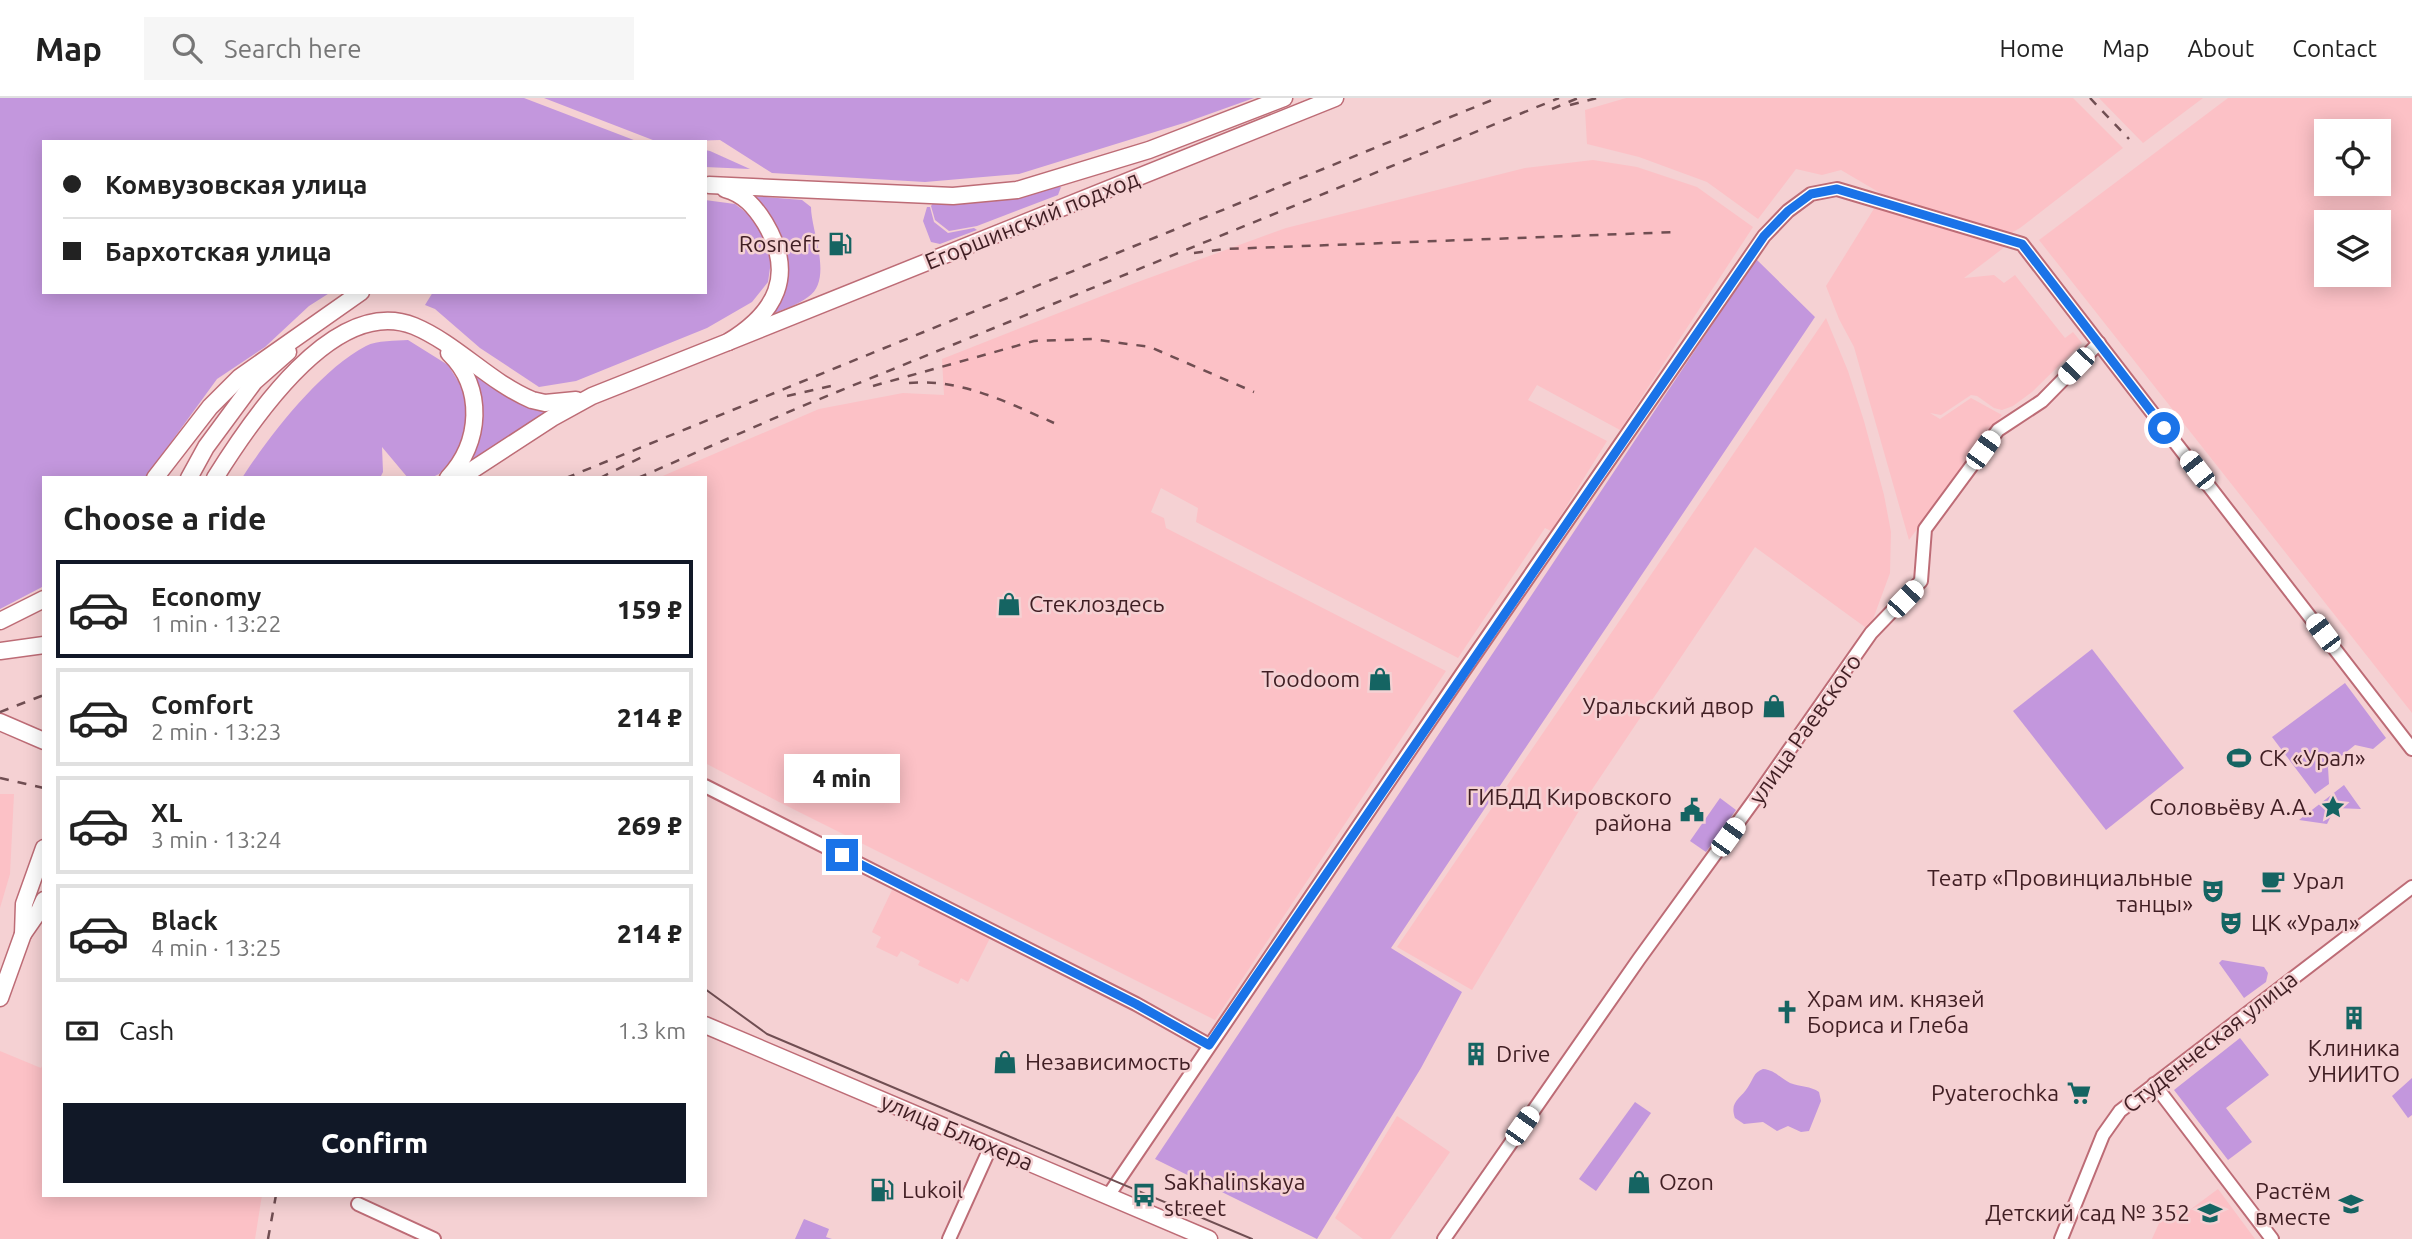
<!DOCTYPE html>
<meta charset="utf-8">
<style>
body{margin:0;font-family:Ubuntu,sans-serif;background:#f6f6f6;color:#222;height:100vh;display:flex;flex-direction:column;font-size:26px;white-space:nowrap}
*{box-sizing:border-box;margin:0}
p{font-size:23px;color:#767676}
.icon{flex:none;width:38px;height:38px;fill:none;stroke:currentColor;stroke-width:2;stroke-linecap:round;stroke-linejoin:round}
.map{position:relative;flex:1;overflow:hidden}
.sheet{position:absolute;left:42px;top:378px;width:665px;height:721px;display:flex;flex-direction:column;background:#fff;border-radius:0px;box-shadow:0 4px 18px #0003}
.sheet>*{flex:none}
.top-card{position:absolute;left:42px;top:42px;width:665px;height:154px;border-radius:0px;box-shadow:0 4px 18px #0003;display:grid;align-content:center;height:154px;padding:0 21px;background:#fff}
.controls{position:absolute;left:2314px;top:21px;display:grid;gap:14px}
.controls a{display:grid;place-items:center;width:77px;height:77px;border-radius:0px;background:#fff;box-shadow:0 4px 18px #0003;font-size:35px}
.end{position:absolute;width:32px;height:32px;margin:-16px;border:9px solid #1a73e8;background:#fff;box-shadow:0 0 0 4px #fff}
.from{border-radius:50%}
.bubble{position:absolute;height:49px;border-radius:0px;background:#fff;box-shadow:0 4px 18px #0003;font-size:23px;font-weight:800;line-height:49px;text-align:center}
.car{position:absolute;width:21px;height:42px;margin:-21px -10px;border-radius:9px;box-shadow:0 0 5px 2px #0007;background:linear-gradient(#fff 24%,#345 0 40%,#fff 0 76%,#345 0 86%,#fff 0)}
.top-card b{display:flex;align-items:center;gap:24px;height:66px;font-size:26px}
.top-card b+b{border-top:2px solid #e0e0e0}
.top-card i{width:18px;height:18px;background:#222}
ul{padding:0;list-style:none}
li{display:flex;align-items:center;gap:21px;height:98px;margin:0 14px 10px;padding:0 7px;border:4px solid #e0e0e0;border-radius:0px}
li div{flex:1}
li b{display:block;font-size:26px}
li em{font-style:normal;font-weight:800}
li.selected{border-color:#111827}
li>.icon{width:63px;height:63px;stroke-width:1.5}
h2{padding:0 21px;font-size:32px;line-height:84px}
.pay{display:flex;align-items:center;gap:18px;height:77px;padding:0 21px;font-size:26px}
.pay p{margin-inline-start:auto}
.primary-button{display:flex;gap:14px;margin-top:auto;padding:14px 21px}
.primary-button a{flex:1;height:80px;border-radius:0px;background:#111827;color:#fff;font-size:28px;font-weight:800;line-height:80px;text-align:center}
header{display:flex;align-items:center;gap:42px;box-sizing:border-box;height:98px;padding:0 35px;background:#fff;border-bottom:2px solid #e0e0e0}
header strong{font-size:33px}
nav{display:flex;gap:38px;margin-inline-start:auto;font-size:24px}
.search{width:490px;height:63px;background:#f6f6f6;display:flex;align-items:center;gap:18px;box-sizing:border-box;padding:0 24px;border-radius:0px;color:#767676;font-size:26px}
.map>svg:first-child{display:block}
.built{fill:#fcc1c6;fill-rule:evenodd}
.green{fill:#c397dd}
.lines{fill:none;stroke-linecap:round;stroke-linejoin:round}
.minor-casing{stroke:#bd6c76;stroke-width:16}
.major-casing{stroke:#bd6c76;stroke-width:19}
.minor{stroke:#fff;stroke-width:12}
.major{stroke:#fff;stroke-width:16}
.tram{stroke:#704e52;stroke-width:2}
.rail{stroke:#704e52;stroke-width:2.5;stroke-dasharray:9 9;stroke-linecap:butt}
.route{stroke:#1a73e8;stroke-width:9}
.labels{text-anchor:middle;stroke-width:5;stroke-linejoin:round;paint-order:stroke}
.street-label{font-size:23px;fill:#401e23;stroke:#f5d1d3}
.poi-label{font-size:23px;fill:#401e23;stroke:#f5d1d3;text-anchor:start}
</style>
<header>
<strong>Map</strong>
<div class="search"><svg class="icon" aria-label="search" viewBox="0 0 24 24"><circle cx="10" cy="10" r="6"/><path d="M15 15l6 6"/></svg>Search here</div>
<nav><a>Home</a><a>Map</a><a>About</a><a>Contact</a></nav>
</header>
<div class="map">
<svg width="2412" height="1141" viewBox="0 0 2412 1141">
<rect width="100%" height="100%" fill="#f5d1d3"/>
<g class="built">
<path d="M1626,0H2073L2123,50L2020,130L2006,138L1907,107L1887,99L1841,72L1822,77L1796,71L1758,121L1707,84L1639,59L1587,46L1585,12Z"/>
<path d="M2099,0H2203L2143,45Z"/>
<path d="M2228,0H2412V615L2039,142ZM2326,33H2378V86H2326ZM2326,124H2378V177H2326Z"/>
<path d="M1593,62L1637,69L1697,89L1753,129L1620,332L1537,287L1528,302L1607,343L1551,433L1545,430L1458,560L1196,424L1198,410L1161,390L1151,414L1164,420L1166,430L1446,573L1215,922L779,704L705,665V380H658L819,311L903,295L944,297L942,261L1135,185L1286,130L1525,70Z"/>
<path d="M1875,109L2006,148L1964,180L1994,177L2004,185L2015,177L2065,240L2073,234L2082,245L2032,294L2013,308L2002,312L1994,310L1977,298L1971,297L1941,317L1930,315L1940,321L1971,300L2002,317L1909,442L1854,249L1839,221L1826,188Z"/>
<path d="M1826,220L1848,273L1864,323L1884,397L1891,434L1890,475L1869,532L1755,449L1589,696L1472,892L1397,849Z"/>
<path d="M0,696H14L10,776L0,810Z"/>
<path d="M892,792L990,840L968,884L961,880L958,886L918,867L920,863L901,853L897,859L876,849L881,839L872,834Z"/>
<path d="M0,953L41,970L44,964V1097H262L255,1141H0Z"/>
<path d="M1397,1018L1450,1054L1390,1141H1363L1335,1120Z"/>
<path d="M2218,1091L2255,1141H2152L2160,1123L2178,1111L2183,1117Z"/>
</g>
<g class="green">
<path d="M0,0H524L639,44H44V194H331L309,208L265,249L217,281L145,380H44V488L0,511Z"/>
<path d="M544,0H1254L1187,24L1019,76L925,84L772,75L720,42L658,44Z"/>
<path d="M705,52L710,53L750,71L705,69Z"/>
<path d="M1053,87L1061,89L1058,97L977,128L949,133L935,122L931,108L933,105Z"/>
<path d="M752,98L802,102L811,109C811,133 834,182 808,199C798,207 784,211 772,216L784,185Z"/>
<path d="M705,102L735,106L757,123L772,156L768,184L752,204L707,230L576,283L539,289L480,250L435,211L425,207L433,194H705Z"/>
<path d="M927,109H930L934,124L948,135L974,130L977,132L940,146L931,144L923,123Z"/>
<path d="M1756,161L1815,219L1391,850L1462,894L1421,970L1317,1141L1155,1061Z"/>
<path d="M408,242L448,267L463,291L470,323L463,349L439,376L431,380H408L382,349L383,374L380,380H242C270,337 320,272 366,248C377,242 396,243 408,242Z"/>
<path d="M447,247L518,296L562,305L460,380L475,323Z"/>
<path d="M2092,551L2184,670L2106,732L2013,613Z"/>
<path d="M2345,585L2386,640L2373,651L2355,647L2328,669L2329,686L2315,696L2272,639Z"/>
<path d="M2344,687L2361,711L2335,710L2327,726L2299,722Z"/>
<path d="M1720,700L1736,712L1706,754L1690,743Z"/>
<path d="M2222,862L2264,869L2268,875L2266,884L2244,900L2219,865Z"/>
<path d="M2240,940L2269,977L2226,1010L2252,1044L2228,1062L2174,992Z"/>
<path d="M1763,971C1775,972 1780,980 1790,985C1800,989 1811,988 1819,994L1821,1003L1809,1033L1801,1034L1788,1028L1777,1033L1763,1024L1744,1026L1735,1020C1729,1003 1741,1001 1748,989C1754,980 1753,975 1763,971Z"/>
<path d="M2412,980V1017L2408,1020L2392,998Z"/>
<path d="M1635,1004L1651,1015L1596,1093L1579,1081Z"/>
<path d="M804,1121L829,1131L826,1139L832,1141H795Z"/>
</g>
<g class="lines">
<g class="minor-casing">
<g id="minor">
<path d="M705,688L1136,906L1209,947"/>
<path d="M2154,986L2272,1141"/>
<path d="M1108,1098L1463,574L1764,138L1788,113L1811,96L1837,91L2022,146L2412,651"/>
<path d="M358,1106L434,1141"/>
<path d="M949,1141L991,1048"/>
<path d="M1444,1141L1639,861L1755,701L1871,535L1921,483L1925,431L1998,332L2042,303L2099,245"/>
<path d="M2061,1141L2103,1037L2120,1013L2412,789"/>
</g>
</g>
<g class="major-casing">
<g id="major">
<path d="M709,87L953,98L1017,92L1149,52L1284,0"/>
<path d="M728,244L1335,0"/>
<path d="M155,380L210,309L240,279L361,194"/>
<path d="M189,380L206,349L254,284L288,254"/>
<path d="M215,380C250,324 334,196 414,228C457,246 489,284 532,302L545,305L576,302"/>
<path d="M448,380C481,345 485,290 449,255"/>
<path d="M460,380L552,320L592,298L728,244C776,215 796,177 765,125C755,109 744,96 725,91"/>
<path d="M0,523L44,501"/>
<path d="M0,553L44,547"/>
<path d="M0,624L44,643"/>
<path d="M23,836L39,813L44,802"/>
<path d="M0,900L23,836L24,806L44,750"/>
<path d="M705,927L1209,1141"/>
</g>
</g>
<use href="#minor" class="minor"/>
<use href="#major" class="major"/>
<path class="tram" d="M705,891L767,936L1252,1141"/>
<g class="rail">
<path d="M2090,0L2129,41"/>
<path d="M1570,7L1597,0"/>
<path d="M1552,11L1578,0"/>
<path d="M1194,155L1225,151L1676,134"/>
<path d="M909,285C960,280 1009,305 1054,325"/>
<path d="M873,288L1034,243L1092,241L1150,249L1254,294"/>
<path d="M787,298L835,287"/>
<path d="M566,380L1497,0"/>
<path d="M600,380L646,357"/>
<path d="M638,380L800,309L1559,0"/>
<path d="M0,614L44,597"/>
<path d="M0,680L44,690"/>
<path d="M268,1141L276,1097"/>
</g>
</g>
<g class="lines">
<path class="route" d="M842,757L1136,906L1209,947L1764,138L1788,113L1811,96L1837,91L2022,146L2164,330"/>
</g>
<defs>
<g id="fuel-bare" transform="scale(1.89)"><path d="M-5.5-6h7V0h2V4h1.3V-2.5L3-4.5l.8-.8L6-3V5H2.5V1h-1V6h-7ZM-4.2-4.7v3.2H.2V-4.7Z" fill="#156462" stroke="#f5d1d3" stroke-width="2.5" paint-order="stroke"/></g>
<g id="shop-bare" transform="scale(1.89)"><path d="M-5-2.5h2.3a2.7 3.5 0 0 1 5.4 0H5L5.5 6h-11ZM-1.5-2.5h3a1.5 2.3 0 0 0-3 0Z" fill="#156462" stroke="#f5d1d3" stroke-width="2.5" paint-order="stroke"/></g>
<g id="stadium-bare" transform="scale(1.89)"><path d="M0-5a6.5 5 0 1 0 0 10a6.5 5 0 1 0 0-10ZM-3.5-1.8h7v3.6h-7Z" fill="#156462" stroke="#f5d1d3" stroke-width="2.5" paint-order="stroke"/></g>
<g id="sight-bare" transform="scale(1.89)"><path d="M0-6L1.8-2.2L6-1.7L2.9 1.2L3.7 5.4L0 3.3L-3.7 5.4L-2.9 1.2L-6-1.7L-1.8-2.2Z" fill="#156462" stroke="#f5d1d3" stroke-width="2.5" paint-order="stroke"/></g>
<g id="civic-bare" transform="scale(1.89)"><path d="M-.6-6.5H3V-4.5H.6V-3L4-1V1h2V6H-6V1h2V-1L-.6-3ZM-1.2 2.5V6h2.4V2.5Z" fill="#156462" stroke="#f5d1d3" stroke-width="2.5" paint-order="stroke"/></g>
<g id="cafe-bare" transform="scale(1.89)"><path d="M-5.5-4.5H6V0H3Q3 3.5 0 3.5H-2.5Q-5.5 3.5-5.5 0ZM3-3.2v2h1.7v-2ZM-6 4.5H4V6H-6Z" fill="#156462" stroke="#f5d1d3" stroke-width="2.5" paint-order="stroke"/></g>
<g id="theatre-bare" transform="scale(1.89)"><path d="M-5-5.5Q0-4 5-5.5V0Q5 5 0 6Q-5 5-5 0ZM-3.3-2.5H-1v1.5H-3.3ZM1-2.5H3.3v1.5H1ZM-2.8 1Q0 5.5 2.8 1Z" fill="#156462" stroke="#f5d1d3" stroke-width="2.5" paint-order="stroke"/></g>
<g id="church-bare" transform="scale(1.89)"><path d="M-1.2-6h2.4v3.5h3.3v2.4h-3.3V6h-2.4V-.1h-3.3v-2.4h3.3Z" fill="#156462" stroke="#f5d1d3" stroke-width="2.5" paint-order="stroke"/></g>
<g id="building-bare" transform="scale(1.89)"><path d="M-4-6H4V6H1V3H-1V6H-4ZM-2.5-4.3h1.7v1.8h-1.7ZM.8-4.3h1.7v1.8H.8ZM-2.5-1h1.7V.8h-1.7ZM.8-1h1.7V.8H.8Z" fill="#156462" stroke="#f5d1d3" stroke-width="2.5" paint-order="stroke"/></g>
<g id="supermarket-bare" transform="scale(1.89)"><path d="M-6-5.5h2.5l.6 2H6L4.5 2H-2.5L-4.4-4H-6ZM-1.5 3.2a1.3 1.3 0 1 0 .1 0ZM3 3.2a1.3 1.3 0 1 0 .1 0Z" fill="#156462" stroke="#f5d1d3" stroke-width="2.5" paint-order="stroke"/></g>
<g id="bus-bare" transform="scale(1.89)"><path d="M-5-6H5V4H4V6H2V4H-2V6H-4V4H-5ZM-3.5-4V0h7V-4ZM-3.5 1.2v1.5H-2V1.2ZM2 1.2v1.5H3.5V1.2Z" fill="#156462" stroke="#f5d1d3" stroke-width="2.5" paint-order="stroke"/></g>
<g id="school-bare" transform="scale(1.89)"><path d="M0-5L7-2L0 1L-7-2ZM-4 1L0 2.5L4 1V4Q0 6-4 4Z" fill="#156462" stroke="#f5d1d3" stroke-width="2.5" paint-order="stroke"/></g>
</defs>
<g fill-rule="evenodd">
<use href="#fuel-bare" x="840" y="146"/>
<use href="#shop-bare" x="1009" y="506"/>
<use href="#shop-bare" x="1380" y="581"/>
<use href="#shop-bare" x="1774" y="608"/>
<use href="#stadium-bare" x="2239" y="660"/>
<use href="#sight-bare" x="2333" y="709"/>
<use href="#civic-bare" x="1692" y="712"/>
<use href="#cafe-bare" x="2273" y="783"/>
<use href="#theatre-bare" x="2213" y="793"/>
<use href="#theatre-bare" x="2231" y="825"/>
<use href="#church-bare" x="1787" y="914"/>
<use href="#building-bare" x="2354" y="920"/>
<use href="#building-bare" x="1476" y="956"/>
<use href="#shop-bare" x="1005" y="964"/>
<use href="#supermarket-bare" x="2079" y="995"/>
<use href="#shop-bare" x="1639" y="1084"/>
<use href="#fuel-bare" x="882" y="1092"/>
<use href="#bus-bare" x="1144" y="1097"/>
<use href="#school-bare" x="2351" y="1106"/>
<use href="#school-bare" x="2210" y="1115"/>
</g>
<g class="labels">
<g class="street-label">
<text transform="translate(1032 122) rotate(-22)" y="8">Егоршинский подход</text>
<text transform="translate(1805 631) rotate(-55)" y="8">улица Раевского</text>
<text transform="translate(2210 944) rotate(-38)" y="8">Студенческая улица</text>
<text transform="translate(957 1034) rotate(23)" y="8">улица Блюхера</text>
</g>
<g class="poi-label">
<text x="820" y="154" text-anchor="end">Rosneft</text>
<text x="1029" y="514">Стеклоздесь</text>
<text x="1360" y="589" text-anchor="end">Toodoom</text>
<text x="1754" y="616" text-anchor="end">Уральский двор</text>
<text x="2259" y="668">СК «Урал»</text>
<text x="1672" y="707" text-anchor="end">ГИБДД Кировского<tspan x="1672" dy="26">района</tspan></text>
<text x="2313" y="717" text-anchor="end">Соловьёву А.А.</text>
<text x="2193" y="788" text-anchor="end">Театр «Провинциальные<tspan x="2193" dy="26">танцы»</tspan></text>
<text x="2293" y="791">Урал</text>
<text x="2251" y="833">ЦК «Урал»</text>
<text x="1807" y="909">Храм им. князей<tspan x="1807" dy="26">Бориса и Глеба</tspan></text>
<text x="2354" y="958" text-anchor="middle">Клиника<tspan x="2354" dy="26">УНИИТО</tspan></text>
<text x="1496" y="964">Drive</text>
<text x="1025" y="972">Независимость</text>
<text x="2059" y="1003" text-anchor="end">Pyaterochka</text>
<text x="1164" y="1092">Sakhalinskaya<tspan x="1164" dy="26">street</tspan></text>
<text x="1659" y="1092">Ozon</text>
<text x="902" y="1100">Lukoil</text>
<text x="2331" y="1101" text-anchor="end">Растём<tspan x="2331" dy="26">вместе</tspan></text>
<text x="2190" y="1123" text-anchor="end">Детский сад № 352</text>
</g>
</g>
</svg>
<div class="controls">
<a><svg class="icon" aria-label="locate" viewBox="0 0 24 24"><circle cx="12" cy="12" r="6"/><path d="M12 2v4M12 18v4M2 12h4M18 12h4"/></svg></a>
<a><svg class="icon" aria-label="layers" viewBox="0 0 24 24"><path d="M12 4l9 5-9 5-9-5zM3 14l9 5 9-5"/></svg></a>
</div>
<i class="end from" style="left:2164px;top:330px"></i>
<i class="end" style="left:842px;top:757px"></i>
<div class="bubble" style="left:784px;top:656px;width:116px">4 min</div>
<i class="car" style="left:2076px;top:268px;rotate:224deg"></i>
<i class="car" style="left:1983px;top:352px;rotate:36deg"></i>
<i class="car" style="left:2197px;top:372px;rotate:322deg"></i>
<i class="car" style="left:1905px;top:501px;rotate:44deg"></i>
<i class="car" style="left:2323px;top:535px;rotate:323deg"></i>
<i class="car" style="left:1728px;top:739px;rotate:36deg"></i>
<i class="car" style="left:1522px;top:1028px;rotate:35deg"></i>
<div class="top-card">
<b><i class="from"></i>Комвузовская улица</b>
<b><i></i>Бархотская улица</b>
</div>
<section class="sheet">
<h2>Choose a ride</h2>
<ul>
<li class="selected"><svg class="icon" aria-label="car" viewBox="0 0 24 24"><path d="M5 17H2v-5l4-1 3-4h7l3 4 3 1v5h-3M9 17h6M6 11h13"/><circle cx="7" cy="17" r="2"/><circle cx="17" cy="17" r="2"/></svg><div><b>Economy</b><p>1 min · 13:22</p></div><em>159 ₽</em></li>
<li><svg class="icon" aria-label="car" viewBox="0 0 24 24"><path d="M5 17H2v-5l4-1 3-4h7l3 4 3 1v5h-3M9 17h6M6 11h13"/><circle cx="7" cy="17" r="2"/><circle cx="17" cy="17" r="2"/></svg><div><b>Comfort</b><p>2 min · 13:23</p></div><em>214 ₽</em></li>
<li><svg class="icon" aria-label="car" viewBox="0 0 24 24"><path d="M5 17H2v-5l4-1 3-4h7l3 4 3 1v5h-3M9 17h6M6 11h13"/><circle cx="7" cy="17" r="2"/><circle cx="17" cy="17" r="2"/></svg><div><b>XL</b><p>3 min · 13:24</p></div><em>269 ₽</em></li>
<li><svg class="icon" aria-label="car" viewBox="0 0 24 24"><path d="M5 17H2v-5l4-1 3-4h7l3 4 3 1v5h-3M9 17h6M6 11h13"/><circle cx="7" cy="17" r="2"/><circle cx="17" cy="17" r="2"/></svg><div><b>Black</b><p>4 min · 13:25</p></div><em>214 ₽</em></li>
</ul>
<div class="pay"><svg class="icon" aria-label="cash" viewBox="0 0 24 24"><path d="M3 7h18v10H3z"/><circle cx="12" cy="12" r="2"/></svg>Cash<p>1.3 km</p></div>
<div class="primary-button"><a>Confirm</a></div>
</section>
</div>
